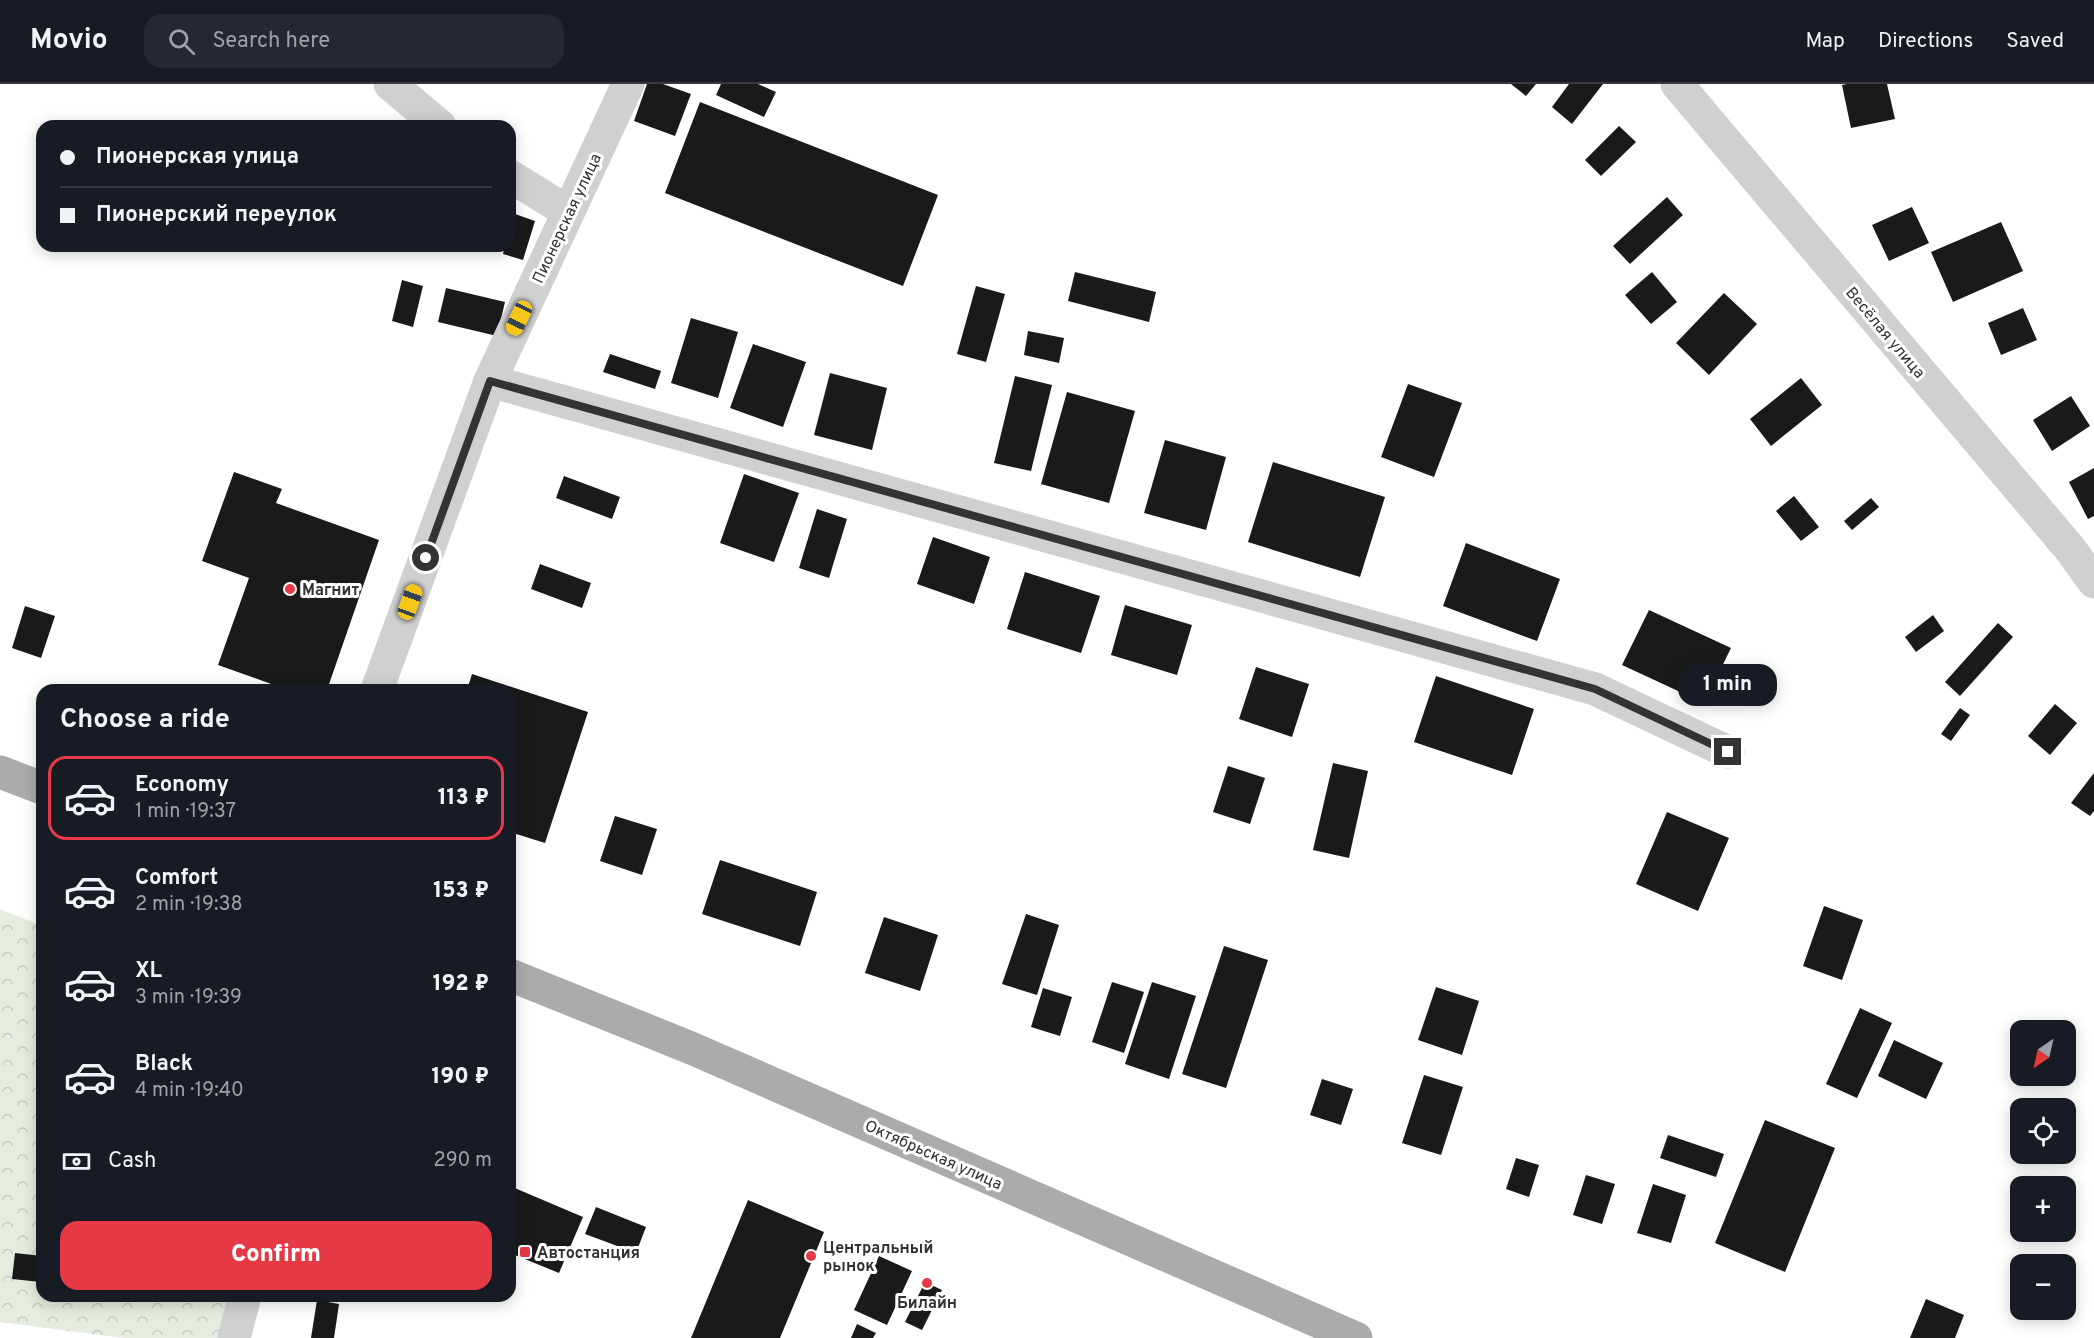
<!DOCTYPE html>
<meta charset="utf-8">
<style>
body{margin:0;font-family:Overpass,sans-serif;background:#242831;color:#f1f3f6;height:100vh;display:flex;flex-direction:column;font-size:22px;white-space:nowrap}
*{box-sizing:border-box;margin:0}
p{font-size:20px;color:#9ea1a6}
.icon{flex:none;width:33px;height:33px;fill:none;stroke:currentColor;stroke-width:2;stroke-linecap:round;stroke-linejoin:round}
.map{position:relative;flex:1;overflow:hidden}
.drawer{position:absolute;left:36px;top:600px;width:480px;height:618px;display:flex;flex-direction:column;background:#171b24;border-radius:18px;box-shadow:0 3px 15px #0003}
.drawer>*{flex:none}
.top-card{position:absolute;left:36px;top:36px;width:480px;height:132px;border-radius:18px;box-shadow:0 3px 15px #0003;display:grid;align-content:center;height:132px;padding:0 24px;background:#171b24}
.needle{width:39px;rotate:214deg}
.fabs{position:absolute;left:2010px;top:936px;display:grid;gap:12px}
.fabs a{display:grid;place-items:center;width:66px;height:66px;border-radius:12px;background:#171b24;box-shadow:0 3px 15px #0003;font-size:30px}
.end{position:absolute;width:27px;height:27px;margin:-14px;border:8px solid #333;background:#fff;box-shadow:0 0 0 3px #fff}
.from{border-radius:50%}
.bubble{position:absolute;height:42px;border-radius:18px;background:#171b24;box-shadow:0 3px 15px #0003;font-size:20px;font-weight:800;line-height:42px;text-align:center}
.car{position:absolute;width:18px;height:36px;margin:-18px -9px;border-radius:8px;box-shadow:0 0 4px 2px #0007;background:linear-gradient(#f5c518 24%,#345 0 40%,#f5c518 0 76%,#345 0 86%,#f5c518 0)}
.top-card b{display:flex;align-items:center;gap:21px;height:57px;font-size:22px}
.top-card b+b{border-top:2px solid #363941}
.top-card i{width:15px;height:15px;background:#f1f3f6}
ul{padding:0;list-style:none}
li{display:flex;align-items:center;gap:18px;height:84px;margin:0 12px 9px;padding:0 12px;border:3px solid transparent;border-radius:18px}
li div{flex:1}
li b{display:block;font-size:22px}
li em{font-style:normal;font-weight:800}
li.on{border-color:#e63946}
li>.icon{width:54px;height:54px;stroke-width:1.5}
h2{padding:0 24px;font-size:27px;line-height:72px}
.pay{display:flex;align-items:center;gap:15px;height:66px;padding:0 24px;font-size:22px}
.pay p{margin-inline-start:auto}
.action{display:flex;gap:12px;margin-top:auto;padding:12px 24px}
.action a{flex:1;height:69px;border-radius:18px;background:#e63946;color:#fff;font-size:24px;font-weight:800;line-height:69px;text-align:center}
header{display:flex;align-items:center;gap:36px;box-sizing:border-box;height:84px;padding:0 30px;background:#171b24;border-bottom:2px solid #363941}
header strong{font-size:28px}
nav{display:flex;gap:33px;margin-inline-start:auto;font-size:21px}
.search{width:420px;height:54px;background:#242831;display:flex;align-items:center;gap:15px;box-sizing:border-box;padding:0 21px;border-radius:18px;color:#9ea1a6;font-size:22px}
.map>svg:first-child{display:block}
.forest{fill:url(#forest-crowns)}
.building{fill:#1a1a1a}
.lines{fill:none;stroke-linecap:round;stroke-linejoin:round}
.minor{stroke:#d0d0d0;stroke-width:33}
.major{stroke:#ababab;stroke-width:33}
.route{stroke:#333;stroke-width:8}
.poi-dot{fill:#e63946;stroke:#fff;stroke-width:2}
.labels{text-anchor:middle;stroke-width:6;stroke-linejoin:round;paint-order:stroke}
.street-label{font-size:16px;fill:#333;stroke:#fff}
.poi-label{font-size:16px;font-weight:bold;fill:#333;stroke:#fff;text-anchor:start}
</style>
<header>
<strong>Movio</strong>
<div class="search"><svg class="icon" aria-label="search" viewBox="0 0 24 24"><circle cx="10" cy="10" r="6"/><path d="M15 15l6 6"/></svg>Search here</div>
<nav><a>Map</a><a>Directions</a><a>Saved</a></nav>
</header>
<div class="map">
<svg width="2094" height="1254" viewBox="0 0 2094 1254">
<defs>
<pattern id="forest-crowns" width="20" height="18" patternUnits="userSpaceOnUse" patternTransform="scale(1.5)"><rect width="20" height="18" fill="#e6ecdf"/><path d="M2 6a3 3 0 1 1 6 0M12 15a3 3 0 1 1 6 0" fill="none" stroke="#c6cbc0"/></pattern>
</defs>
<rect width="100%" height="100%" fill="#fff"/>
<path class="forest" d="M0,825L42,842V1212H240L235,1254H124L0,1238Z"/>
<g class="building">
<path d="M647,0H663L691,10L675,52L634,37Z"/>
<path d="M721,0H758L776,8L764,33L716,11Z"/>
<path d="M1511,0H1536L1526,12Z"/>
<path d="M1569,0H1603L1572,40L1552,23Z"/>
<path d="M1847,0H1887L1895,35L1851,44L1842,1Z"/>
<path d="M700,18L938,111L903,202L665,109Z"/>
<path d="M1619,42L1636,58L1601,92L1585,76Z"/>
<path d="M1667,113L1683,131L1630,180L1613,162Z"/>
<path d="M1912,123L1929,159L1889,177L1872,141Z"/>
<path d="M515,130L535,137L523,176L503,170L505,162H510V147Z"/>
<path d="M2001,138L2023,187L1953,218L1931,168Z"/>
<path d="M1075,188L1156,208L1149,238L1068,217Z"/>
<path d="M1652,188L1677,218L1651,240L1625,211Z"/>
<path d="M402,196L423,202L413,243L392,237Z"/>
<path d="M976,202L1005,210L986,278L957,270Z"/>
<path d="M446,204L505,218L497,252L438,238Z"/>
<path d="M1724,209L1757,240L1709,291L1676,259Z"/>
<path d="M2023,224L2037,256L2001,271L1988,239Z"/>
<path d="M691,234L738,248L718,314L671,299Z"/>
<path d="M1028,247L1064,254L1059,279L1024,271Z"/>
<path d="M753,260L806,278L783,343L730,324Z"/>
<path d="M610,270L661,287L655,305L603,288Z"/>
<path d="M830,289L887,304L872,366L814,351Z"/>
<path d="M1015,292L1052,301L1031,387L994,379Z"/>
<path d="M1801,294L1822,321L1771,362L1750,335Z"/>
<path d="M1408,300L1462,319L1434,393L1381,373Z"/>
<path d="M1067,308L1135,327L1109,419L1041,400Z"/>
<path d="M2071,312L2090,342L2052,367L2033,336Z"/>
<path d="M1165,356L1226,373L1206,446L1144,429Z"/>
<path d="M1273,378L1385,413L1360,493L1248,458Z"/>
<path d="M2094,384V432L2088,435L2069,398Z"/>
<path d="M234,388L282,405L276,419L379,456L327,606H288L218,581L249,494L202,477Z"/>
<path d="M744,390L799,409L774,478L720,459Z"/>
<path d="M564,392L620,413L612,435L556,414Z"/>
<path d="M1794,412L1819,443L1801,457L1776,427Z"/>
<path d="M1871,414L1879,423L1852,446L1844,437Z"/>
<path d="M817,425L847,435L829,494L799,484Z"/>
<path d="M933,453L990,473L974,520L917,500Z"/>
<path d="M1466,459L1560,495L1537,557L1443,522Z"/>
<path d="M540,480L591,499L582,524L531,505Z"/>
<path d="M1025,488L1100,512L1081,569L1007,545Z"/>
<path d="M1125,521L1192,541L1177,591L1111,571Z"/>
<path d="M25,522L55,532L41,574L12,564Z"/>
<path d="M1649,526L1731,564L1704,619L1622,581Z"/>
<path d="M1933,531L1944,547L1916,568L1905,553Z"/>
<path d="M1998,539L2013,553L1960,612L1945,598Z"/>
<path d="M1256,583L1309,600L1292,653L1239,635Z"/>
<path d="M472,590L588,628L545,759L510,748V606H467Z"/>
<path d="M1436,592L1534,625L1512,691L1414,658Z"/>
<path d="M2055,620L2077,639L2050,671L2028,652Z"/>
<path d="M1960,624L1970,631L1951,657L1941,650Z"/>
<path d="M1333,679L1368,687L1349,774L1313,766Z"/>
<path d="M1228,682L1265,694L1250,740L1213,728Z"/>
<path d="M2094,689V727L2090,732L2071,719Z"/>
<path d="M1667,728L1729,754L1698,827L1636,800Z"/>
<path d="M615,732L657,745L642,791L600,777Z"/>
<path d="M720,776L817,808L800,862L702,830Z"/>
<path d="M1824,822L1863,836L1842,896L1803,882Z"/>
<path d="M1026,830L1059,841L1037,911L1002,900Z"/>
<path d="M884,833L938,851L920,907L865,889Z"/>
<path d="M1224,862L1268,876L1226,1004L1182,990Z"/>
<path d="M1112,898L1144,908L1124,969L1092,958Z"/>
<path d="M1152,898L1196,912L1169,995L1125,980Z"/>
<path d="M1436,903L1479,917L1462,971L1418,956Z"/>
<path d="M1043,904L1072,913L1060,952L1031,943Z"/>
<path d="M1860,924L1892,939L1857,1014L1826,1000Z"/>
<path d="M1894,956L1943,979L1926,1015L1878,992Z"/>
<path d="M1424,991L1463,1003L1441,1071L1402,1059Z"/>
<path d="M1322,995L1353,1005L1341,1041L1310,1031Z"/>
<path d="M1765,1036L1835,1064L1785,1188L1715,1159Z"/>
<path d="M1668,1051L1724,1070L1716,1093L1660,1074Z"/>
<path d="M1516,1074L1539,1081L1529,1113L1506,1105Z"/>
<path d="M1586,1091L1615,1100L1602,1140L1573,1131Z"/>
<path d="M1653,1100L1686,1111L1671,1159L1637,1149Z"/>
<path d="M510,1102L583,1133L559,1189L510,1169Z"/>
<path d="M748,1116L824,1148L780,1254H691Z"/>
<path d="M596,1123L646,1143L636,1169L585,1150Z"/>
<path d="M15,1169L42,1172L41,1198L12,1195Z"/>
<path d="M879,1172L912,1187L887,1241L854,1226Z"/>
<path d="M925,1198L942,1206L922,1246L905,1238Z"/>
<path d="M1926,1215L1964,1231L1955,1254H1910Z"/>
<path d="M317,1216L339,1220L334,1254H311Z"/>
<path d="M857,1240L876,1249L873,1254H851Z"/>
</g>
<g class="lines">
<g class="minor">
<path d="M390,0L440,42"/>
<path d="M1677,0L2071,466L2094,498"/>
<path d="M510,92L568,128"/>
<path d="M490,297L1595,605L1728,668"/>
<path d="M377,606L490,297L628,0"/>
<path d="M234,1254L245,1212"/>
</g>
<g class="major">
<path d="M0,688L42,704"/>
<path d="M510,891L691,964L1356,1254"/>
</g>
</g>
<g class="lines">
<path class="route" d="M426,474L490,297L1595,605L1728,668"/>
</g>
<g class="poi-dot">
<circle cx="290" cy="505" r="6"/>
<rect x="519" y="1162" width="12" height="12" rx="3"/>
<circle cx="811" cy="1172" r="6"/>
<circle cx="927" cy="1199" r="6"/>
</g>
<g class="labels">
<g class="street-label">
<text transform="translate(566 134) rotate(-65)" y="6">Пионерская улица</text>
<text transform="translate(1886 248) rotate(50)" y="6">Весёлая улица</text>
<text transform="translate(934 1070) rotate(24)" y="6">Октябрьская улица</text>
</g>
<g class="poi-label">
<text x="302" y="511">Магнит</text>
<text x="823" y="1169">Центральный<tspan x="823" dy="18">рынок</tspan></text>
<text x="537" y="1174">Автостанция</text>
<text x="927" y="1224" text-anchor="middle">Билайн</text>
</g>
</g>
</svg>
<div class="fabs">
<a><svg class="needle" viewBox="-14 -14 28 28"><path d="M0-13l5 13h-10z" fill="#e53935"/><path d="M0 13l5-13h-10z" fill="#9ea1a6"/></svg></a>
<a><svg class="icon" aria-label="locate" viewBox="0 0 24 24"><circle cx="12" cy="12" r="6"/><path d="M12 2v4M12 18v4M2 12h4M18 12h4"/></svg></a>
<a>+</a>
<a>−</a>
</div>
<i class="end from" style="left:426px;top:474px"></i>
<i class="end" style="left:1728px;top:668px"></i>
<div class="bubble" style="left:1678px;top:580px;width:99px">1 min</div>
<i class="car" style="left:519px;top:234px;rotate:205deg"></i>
<i class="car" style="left:410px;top:518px;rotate:20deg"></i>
<div class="top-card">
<b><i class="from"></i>Пионерская улица</b>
<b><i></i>Пионерский переулок</b>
</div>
<section class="drawer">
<h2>Choose a ride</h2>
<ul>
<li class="on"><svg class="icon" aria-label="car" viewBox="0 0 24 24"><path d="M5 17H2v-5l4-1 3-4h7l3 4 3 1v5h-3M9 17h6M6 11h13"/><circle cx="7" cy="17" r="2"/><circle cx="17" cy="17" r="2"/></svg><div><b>Economy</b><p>1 min · 19:37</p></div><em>113 ₽</em></li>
<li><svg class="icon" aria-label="car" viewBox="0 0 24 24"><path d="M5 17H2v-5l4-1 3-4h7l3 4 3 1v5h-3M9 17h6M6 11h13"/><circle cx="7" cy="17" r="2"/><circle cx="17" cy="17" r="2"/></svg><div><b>Comfort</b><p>2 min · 19:38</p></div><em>153 ₽</em></li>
<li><svg class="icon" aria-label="car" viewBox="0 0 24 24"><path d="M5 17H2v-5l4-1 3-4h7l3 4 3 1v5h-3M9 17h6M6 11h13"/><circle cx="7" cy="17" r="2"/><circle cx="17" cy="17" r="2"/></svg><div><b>XL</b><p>3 min · 19:39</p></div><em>192 ₽</em></li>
<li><svg class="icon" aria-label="car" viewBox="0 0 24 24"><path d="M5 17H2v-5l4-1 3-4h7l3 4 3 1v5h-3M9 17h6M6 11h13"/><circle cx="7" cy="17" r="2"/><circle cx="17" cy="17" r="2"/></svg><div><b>Black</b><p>4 min · 19:40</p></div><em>190 ₽</em></li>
</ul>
<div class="pay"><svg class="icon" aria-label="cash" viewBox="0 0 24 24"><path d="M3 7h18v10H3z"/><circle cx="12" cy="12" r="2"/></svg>Cash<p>290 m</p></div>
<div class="action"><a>Confirm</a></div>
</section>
</div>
